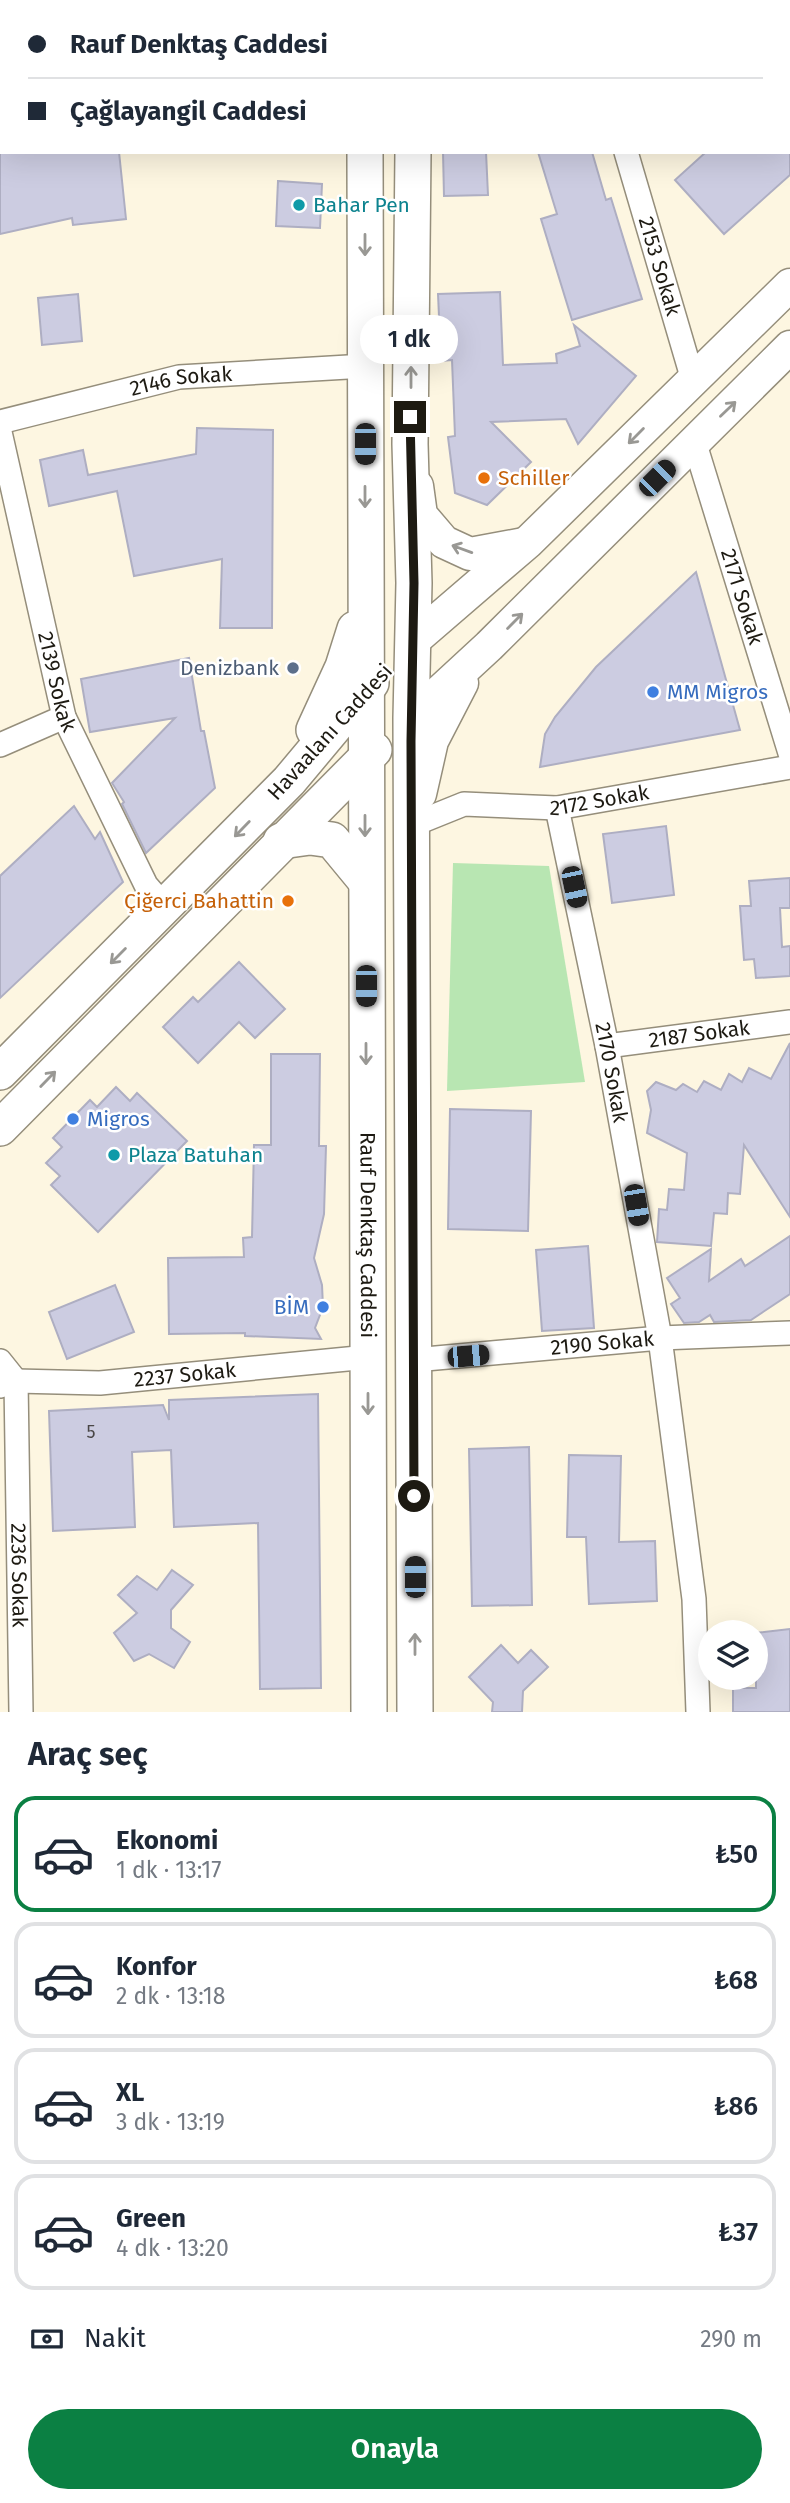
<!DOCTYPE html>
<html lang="tr">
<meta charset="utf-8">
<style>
body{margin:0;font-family:"Fira Sans",sans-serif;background:#f2f2f3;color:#1f2937;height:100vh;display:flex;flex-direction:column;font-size:26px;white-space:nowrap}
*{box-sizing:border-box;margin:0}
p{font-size:23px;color:#747a83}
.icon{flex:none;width:38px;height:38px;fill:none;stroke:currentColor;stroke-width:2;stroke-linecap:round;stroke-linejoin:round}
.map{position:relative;height:1712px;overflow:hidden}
.drawer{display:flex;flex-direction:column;background:#fff;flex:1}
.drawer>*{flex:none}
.top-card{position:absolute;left:0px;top:0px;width:791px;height:154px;box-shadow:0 7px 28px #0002;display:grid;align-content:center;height:154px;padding:0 28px;background:#fff}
.buttons{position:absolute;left:698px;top:1620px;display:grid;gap:14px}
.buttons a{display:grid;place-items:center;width:70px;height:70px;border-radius:50%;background:#fff;box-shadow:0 7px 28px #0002;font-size:35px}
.end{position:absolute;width:32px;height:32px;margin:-16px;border:9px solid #1d1a12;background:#fff;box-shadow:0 0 0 4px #fff}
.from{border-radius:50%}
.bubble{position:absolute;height:49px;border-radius:24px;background:#fff;box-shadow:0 7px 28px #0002;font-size:23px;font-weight:600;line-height:49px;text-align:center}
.car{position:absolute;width:21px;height:42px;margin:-21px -10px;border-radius:9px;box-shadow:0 0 5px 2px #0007;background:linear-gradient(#222 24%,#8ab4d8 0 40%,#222 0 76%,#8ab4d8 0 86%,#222 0)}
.top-card b{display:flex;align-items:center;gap:24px;height:66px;font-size:26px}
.top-card b+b{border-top:2px solid #e0e1e3}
.top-card i{width:18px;height:18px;background:#1f2937}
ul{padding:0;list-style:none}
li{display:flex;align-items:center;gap:21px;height:116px;margin:0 14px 10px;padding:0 14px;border:4px solid #e0e1e3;border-radius:21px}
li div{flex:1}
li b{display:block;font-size:26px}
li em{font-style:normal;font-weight:600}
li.current{border-color:#0b8043}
li>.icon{width:63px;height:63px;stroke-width:1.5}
h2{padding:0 28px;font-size:32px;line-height:84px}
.pay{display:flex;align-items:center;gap:18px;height:77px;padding:0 28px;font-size:26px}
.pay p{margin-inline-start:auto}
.action{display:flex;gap:14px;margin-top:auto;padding:14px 28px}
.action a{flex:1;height:80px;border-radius:42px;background:#0b8043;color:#fff;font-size:28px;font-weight:600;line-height:80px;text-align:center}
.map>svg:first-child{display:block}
.green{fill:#b8e6b2}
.building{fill:#cccce1;stroke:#aeaec2;stroke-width:2}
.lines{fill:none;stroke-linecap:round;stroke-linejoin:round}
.street-casing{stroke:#958e7b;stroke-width:26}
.secondary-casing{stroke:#958e7b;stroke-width:35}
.primary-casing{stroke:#958e7b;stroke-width:38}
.street{stroke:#fff;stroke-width:23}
.secondary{stroke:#fff;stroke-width:32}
.primary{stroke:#fff;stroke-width:35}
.oneway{stroke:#999894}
.route{stroke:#1d1a12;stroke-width:9}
.culture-dot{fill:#0f9aa8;stroke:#fff;stroke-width:2.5}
.food-dot{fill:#e8710a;stroke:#fff;stroke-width:2.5}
.service-dot{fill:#5c6f8a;stroke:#fff;stroke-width:2.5}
.shop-dot{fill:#3f7fe0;stroke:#fff;stroke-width:2.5}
.labels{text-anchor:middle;stroke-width:5;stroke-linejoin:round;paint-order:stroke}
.number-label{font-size:18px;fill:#494646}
.culture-label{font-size:21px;fill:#0d838f;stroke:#fff;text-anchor:start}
.street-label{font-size:21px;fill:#1d1a12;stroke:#fff}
.food-label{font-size:21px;fill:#c56008;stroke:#fff;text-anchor:start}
.service-label{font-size:21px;fill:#4e5e75;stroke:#fff;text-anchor:end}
.shop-label{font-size:21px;fill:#366cbe;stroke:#fff;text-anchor:start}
</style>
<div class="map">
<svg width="790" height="1712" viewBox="0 0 790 1712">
<rect width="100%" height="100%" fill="#fdf6e1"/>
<path class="green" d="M453,863L549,866L585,1082L447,1091Z"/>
<g class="building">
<path d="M0,152H119L126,219L73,225L72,218L0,234Z"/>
<path d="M443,152H486L488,195L444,196Z"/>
<path d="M538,152H592L606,200L611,198L642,299L572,320L541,219L557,214Z"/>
<path d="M706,152H790V175L724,234L675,180Z"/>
<path d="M278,181L322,184L320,228L276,226Z"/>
<path d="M500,292L503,365L557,363L556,354L580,346L574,325L636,376L578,444L566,419L491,422L531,462L487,505L455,493L448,437L455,436L452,360L441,361L438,294Z"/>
<path d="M78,294L82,341L42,345L38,298Z"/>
<path d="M197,428L273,430L272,628H220L222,559L134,576L117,491L49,506L40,460L83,450L88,475L196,454Z"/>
<path d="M696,572L740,730L540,767L545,734L555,717L596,667Z"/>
<path d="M189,658L201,731H204L215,788L146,853L122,804L124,802L112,783L175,718L90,732L81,679Z"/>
<path d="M74,806L95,839L100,832L123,882L0,998V876Z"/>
<path d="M666,826L674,895L612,903L603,834Z"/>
<path d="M790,878V908H780L782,947L790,946V976L756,978L754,959L744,960L740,906H751L749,881Z"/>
<path d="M239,962L285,1009L255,1038L239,1022L198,1063L163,1027L193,997L198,1002Z"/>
<path d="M790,1043V1217L744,1145L740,1194L728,1193L727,1214L714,1213L711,1246L657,1242L659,1209L667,1210L669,1189L684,1190L687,1153L647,1133L651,1110L647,1091L656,1082L676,1090L683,1084L697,1092L704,1081L721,1090L729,1074L742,1082L749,1068L771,1079Z"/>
<path d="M271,1054H320L319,1146H326L324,1214L314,1258L322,1285L323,1307L315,1328L321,1339L245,1336V1333L169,1334L168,1258L244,1257L243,1238L252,1237L254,1145H271Z"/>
<path d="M116,1087L130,1101L137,1093L187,1141L98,1232L51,1185L60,1176L46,1163L62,1147L53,1138L90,1100L97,1107Z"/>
<path d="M450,1109L531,1111L528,1231L448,1229Z"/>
<path d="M790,1236V1294L751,1320L714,1322L710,1315L699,1322L684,1323L671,1304L680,1298L667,1278L711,1249L709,1281L741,1259L745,1266Z"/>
<path d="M588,1246L594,1328L542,1331L536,1250Z"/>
<path d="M115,1285L134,1332L67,1359L49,1312Z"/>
<path d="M318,1394L321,1688L260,1689L258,1523L174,1527L171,1450L132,1452L135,1527L53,1531L49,1411L163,1405L169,1420V1400Z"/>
<path d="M529,1447L532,1605L472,1606L469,1449Z"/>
<path d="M569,1455L621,1456L619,1542L655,1541L657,1601L589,1604L586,1537H567Z"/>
<path d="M172,1570L193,1585L171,1610V1628L190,1642L174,1668L149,1654L134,1661L114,1633L137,1613L118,1595L137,1576L157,1590Z"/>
<path d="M790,1629V1712H733V1688H756V1633Z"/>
<path d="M501,1645L518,1663L531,1650L548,1667L523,1691L522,1712H492L493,1702L469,1677Z"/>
</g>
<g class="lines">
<g class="street-casing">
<g id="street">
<path d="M16,0V2"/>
<path d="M580,0L581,2"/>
<path d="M0,121H2"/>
<path id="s1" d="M626,152L693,380"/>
<path id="s2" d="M0,422L179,377L365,366"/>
<path id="s3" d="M0,432L64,717L146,885L166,908"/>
<path id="s4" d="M694,441L790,753"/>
<path d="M0,745L64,717"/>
<path id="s5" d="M557,808L607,1046L660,1338L694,1599L698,1712"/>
<path id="s6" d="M412,825L464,804L557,808L790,767"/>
<path id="s7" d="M607,1046L790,1022"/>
<path id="s8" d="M414,1360L660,1338L790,1333"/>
<path id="s9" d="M0,1361L16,1381L21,1712"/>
<path id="s10" d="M0,1386L16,1381L100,1383L368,1357"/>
</g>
</g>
<g class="secondary-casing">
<g id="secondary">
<path d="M417,486L421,515L444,542L470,554L524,544"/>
<path d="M413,641L528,542L790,285"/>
<path d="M411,718L489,646L790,347"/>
<path d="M420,794L432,741L462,683"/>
</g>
</g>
<g class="primary-casing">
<g id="primary">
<path d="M365,2V0"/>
<path d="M414,2V0"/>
<path id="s11" d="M365,152L369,1712"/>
<path d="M413,152L410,444L414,583L411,718L415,1712"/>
<path d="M314,730L343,667L355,629"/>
<path d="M281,841L310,837L332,840L365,880"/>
<path d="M0,1072L289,781L371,683"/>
<path d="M0,1128L374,750"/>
</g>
</g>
<use href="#street" class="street"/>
<use href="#secondary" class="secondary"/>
<use href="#primary" class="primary"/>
</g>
<defs><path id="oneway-shaft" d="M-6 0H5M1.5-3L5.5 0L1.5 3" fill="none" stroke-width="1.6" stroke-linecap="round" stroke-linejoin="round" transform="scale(1.75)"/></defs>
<g class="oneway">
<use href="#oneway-shaft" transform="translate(365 245) rotate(90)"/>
<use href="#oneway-shaft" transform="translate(411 377) rotate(-90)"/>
<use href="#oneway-shaft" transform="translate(728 409) rotate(-44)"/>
<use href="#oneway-shaft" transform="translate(636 436) rotate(135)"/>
<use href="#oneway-shaft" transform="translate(365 497) rotate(90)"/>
<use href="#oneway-shaft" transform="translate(462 549) rotate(-160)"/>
<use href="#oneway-shaft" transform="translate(515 621) rotate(-45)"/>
<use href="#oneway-shaft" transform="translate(365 826) rotate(90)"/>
<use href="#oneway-shaft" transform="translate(242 829) rotate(134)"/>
<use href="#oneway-shaft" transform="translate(118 956) rotate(135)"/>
<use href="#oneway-shaft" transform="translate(366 1054) rotate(90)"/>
<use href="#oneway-shaft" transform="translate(48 1079) rotate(-46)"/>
<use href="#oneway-shaft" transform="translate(368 1404) rotate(90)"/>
<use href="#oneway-shaft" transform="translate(415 1644) rotate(-90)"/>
</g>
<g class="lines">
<path class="route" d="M410,417L414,583L411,741L414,1496"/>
</g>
<g class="culture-dot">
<circle cx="299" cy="205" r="7"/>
<circle cx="114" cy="1155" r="7"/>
</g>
<g class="food-dot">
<circle cx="484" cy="478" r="7"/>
<circle cx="288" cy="901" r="7"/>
</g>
<circle class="service-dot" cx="293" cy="668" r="7"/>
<g class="shop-dot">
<circle cx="653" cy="692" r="7"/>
<circle cx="73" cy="1119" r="7"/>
<circle cx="323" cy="1307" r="7"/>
</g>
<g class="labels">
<g class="number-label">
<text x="91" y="1438">5</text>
</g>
<g class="culture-label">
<text x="313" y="212">Bahar Pen</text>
<text x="128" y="1162">Plaza Batuhan</text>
</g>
<g class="street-label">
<text dy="7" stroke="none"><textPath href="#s1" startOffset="119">2153 Sokak</textPath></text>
<text dy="7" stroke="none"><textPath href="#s2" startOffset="186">2146 Sokak</textPath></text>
<text dy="7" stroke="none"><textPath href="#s4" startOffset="163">2171 Sokak</textPath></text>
<text dy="7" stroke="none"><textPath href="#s3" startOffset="256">2139 Sokak</textPath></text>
<text transform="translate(330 732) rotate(-48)" y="7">Havaalanı Caddesi</text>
<text dy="7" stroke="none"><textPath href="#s6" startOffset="192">2172 Sokak</textPath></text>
<text dy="7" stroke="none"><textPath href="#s7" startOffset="93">2187 Sokak</textPath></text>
<text dy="7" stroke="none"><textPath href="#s5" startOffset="270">2170 Sokak</textPath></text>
<text dy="7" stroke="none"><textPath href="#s11" startOffset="1083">Rauf Denktaş Caddesi</textPath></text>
<text dy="7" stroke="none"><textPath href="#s8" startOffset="189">2190 Sokak</textPath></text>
<text dy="7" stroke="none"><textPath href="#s10" startOffset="186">2237 Sokak</textPath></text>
<text dy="7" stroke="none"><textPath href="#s9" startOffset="220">2236 Sokak</textPath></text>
</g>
<g class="food-label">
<text x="498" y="485">Schiller</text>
<text x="274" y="908" text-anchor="end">Çiğerci Bahattin</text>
</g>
<g class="service-label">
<text x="279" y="675">Denizbank</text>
</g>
<g class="shop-label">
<text x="667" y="699">MM Migros</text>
<text x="87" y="1126">Migros</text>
<text x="309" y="1314" text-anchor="end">BİM</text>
</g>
</g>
</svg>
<div class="buttons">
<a><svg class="icon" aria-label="layers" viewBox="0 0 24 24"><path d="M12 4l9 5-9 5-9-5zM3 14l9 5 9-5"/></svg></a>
</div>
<i class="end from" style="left:414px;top:1496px"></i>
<i class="end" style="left:410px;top:417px"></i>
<div class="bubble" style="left:360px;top:315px;width:98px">1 dk</div>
<i class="car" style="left:365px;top:444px;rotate:180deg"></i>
<i class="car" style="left:657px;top:478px;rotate:45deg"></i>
<i class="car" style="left:574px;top:887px;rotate:168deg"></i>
<i class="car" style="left:366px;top:986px;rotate:180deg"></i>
<i class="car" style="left:636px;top:1205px;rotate:170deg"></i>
<i class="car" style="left:468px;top:1356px;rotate:85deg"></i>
<i class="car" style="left:415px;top:1577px;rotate:0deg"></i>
<div class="top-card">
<b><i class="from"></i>Rauf Denktaş Caddesi</b>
<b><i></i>Çağlayangil Caddesi</b>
</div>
</div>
<section class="drawer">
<h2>Araç seç</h2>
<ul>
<li class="current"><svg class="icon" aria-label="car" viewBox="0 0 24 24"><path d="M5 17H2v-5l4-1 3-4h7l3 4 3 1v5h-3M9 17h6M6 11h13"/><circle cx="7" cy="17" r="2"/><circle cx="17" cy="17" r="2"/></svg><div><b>Ekonomi</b><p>1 dk · 13:17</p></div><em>₺50</em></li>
<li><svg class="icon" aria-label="car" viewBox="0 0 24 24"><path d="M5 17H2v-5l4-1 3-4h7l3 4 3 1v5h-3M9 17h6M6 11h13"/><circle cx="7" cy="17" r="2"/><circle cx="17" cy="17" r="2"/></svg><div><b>Konfor</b><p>2 dk · 13:18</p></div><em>₺68</em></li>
<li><svg class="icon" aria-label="car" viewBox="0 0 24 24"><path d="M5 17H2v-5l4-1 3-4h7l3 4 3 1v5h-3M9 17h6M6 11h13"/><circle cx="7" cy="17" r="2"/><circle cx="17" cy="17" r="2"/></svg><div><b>XL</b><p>3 dk · 13:19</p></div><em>₺86</em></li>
<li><svg class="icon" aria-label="car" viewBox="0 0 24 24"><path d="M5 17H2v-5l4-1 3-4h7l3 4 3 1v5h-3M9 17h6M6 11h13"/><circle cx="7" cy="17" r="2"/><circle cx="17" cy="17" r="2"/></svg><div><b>Green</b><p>4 dk · 13:20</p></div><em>₺37</em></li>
</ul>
<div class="pay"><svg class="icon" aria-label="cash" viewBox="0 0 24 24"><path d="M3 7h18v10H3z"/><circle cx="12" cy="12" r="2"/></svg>Nakit<p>290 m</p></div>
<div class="action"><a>Onayla</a></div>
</section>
